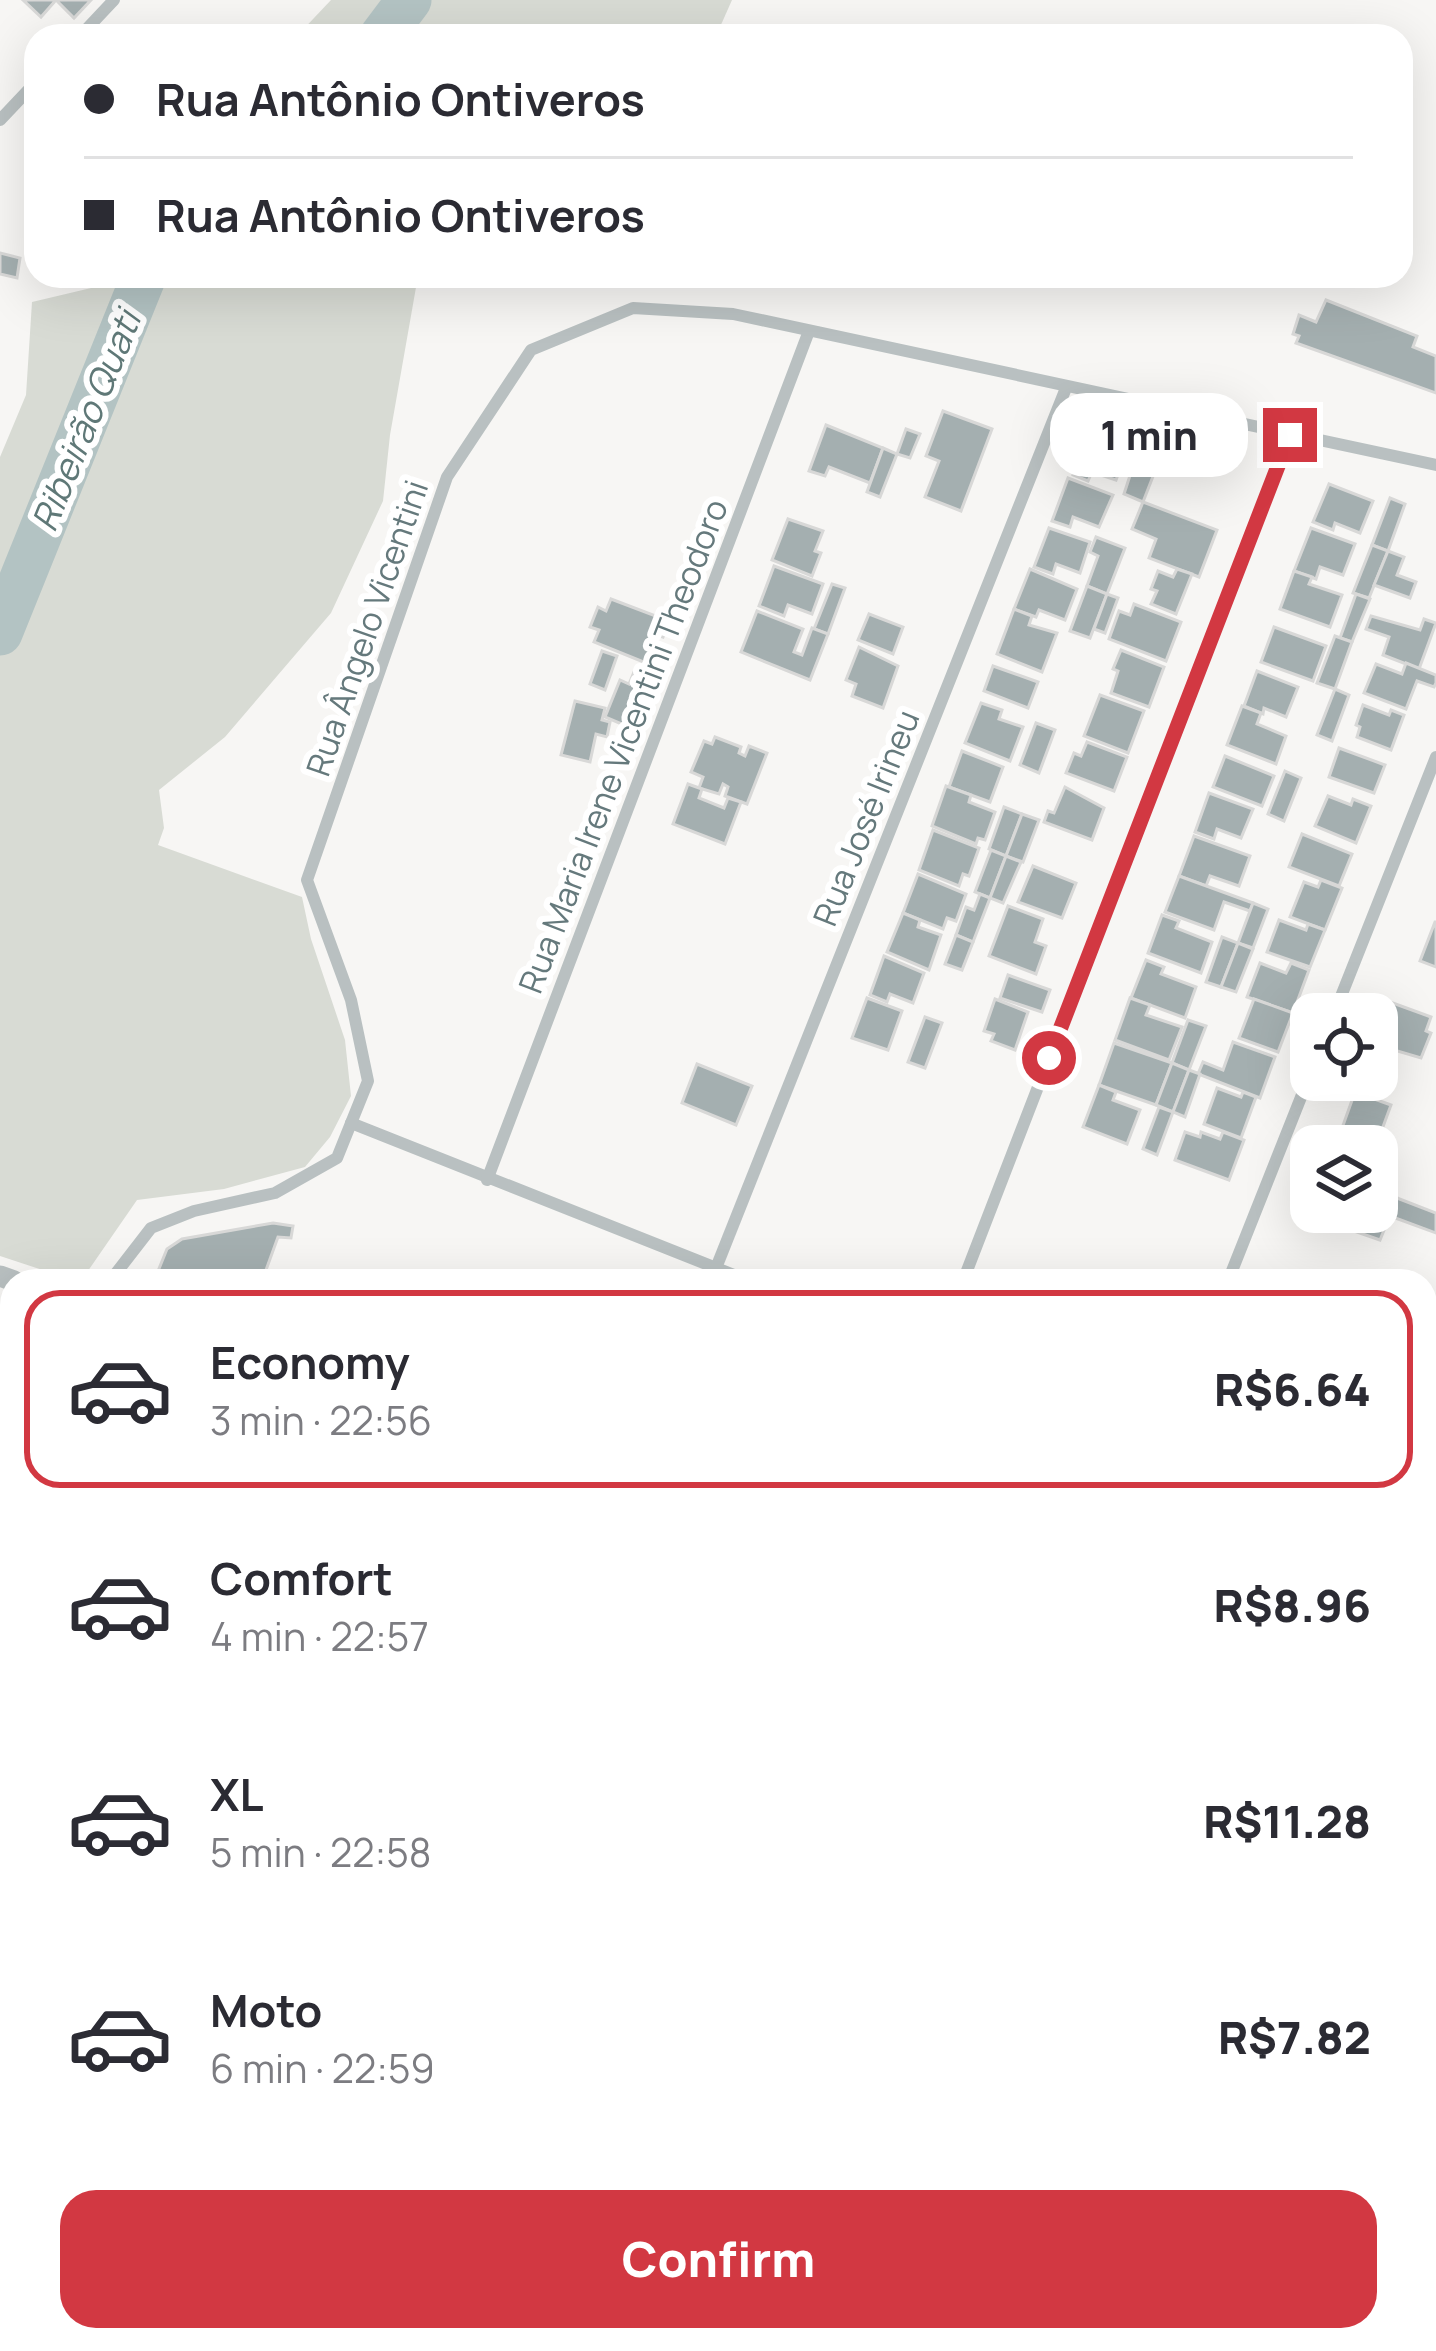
<!DOCTYPE html>
<meta charset="utf-8">
<style>
body{margin:0;font-family:Manrope,sans-serif;background:#f7f7f7;color:#2b2b33;height:100vh;display:flex;flex-direction:column;font-size:45px;white-space:nowrap}
*{box-sizing:border-box;margin:0}
p{font-size:39px;color:#7c7c81}
.icon{flex:none;width:66px;height:66px;fill:none;stroke:currentColor;stroke-width:2;stroke-linecap:round;stroke-linejoin:round}
.map{position:relative;flex:1;overflow:hidden}
.details{position:absolute;left:0px;top:1269px;width:1437px;height:1083px;display:flex;flex-direction:column;background:#fff;border-radius:36px 36px 0 0;box-shadow:0 12px 48px #0002}
.details>*{flex:none}
.top-card{position:absolute;left:24px;top:24px;width:1389px;height:264px;border-radius:36px;box-shadow:0 12px 48px #0002;display:grid;align-content:center;height:264px;padding:0 60px;background:#fff}
.fabs{position:absolute;left:1290px;top:993px;display:grid;gap:24px}
.fabs a{display:grid;place-items:center;width:108px;height:108px;border-radius:24px;background:#fff;box-shadow:0 12px 48px #0002;font-size:60px}
.end{position:absolute;width:54px;height:54px;margin:-27px;border:15px solid #d23842;background:#fff;box-shadow:0 0 0 6px #fff}
.from{border-radius:50%}
.bubble{position:absolute;height:84px;border-radius:36px;background:#fff;box-shadow:0 12px 48px #0002;font-size:39px;font-weight:800;line-height:84px;text-align:center}
.top-card b{display:flex;align-items:center;gap:42px;height:114px;font-size:45px}
.top-card b+b{border-top:3px solid #e1e1e2}
.top-card i{width:30px;height:30px;background:#2b2b33}
ul{padding:21px 0 0;list-style:none}
li{display:flex;align-items:center;gap:36px;height:198px;margin:0 24px 18px;padding:0 36px;border:6px solid transparent;border-radius:36px}
li div{flex:1}
li b{display:block;font-size:45px}
li em{font-style:normal;font-weight:800}
li.current{border-color:#d23842}
li>.icon{width:108px;height:108px;stroke-width:1.5}
.button{display:flex;gap:24px;margin-top:auto;padding:24px 60px}
.button a{flex:1;height:138px;border-radius:36px;background:#d23842;color:#fff;font-size:48px;font-weight:800;line-height:138px;text-align:center}
.map>svg:first-child{display:block}
.green{fill:#d8dbd4}
.lines{fill:none;stroke-linecap:round;stroke-linejoin:round}
.river{stroke:#b3c3c3;stroke-width:45}
.building{fill:#a4afb0;stroke:#d8d8d7;stroke-width:3}
.minor{stroke:#b9c0c1;stroke-width:12}
.tertiary{stroke:#b9c0c1;stroke-width:21}
.route{stroke:#d23842;stroke-width:15}
.labels{text-anchor:middle;stroke-width:12;stroke-linejoin:round;paint-order:stroke}
.street-label{font-size:33px;fill:#65797c;stroke:#fff}
.water-label{font-size:36px;font-style:italic;fill:#5f7877;stroke:#fff}
</style>
<div class="map">
<svg width="1436" height="2351" viewBox="0 0 1436 2351">
<rect width="100%" height="100%" fill="#f7f6f4"/>
<g class="green">
<path d="M331,0H732L716,36H297Z"/>
<path d="M113,276H418L390,435L383,501L331,613L225,737L159,790L164,828L158,845L302,897L311,939L345,1040L351,1096L330,1137L305,1167L224,1189L137,1200L81,1281H76L0,1256V457L26,395L32,302L108,284Z"/>
</g>
<g class="lines">
<g class="river">
<path d="M382,36L409,0"/>
<path d="M0,633L144,276"/>
</g>
</g>
<g class="building">
<path d="M23,0H91L74,18L56,0L41,17Z"/>
<path d="M0,253L20,258L17,278L0,274Z"/>
<path d="M1326,300L1417,336L1413,347L1436,356V393L1296,343L1299,336L1293,334L1299,315L1316,322Z"/>
<path d="M943,411L992,429L961,511L925,497L939,461L926,456Z"/>
<path d="M826,425L883,448L870,483L829,467L825,476L809,471Z"/>
<path d="M1090,426L1107,432L1103,442L1127,450L1116,480L1092,472L1088,481L1073,475Z"/>
<path d="M906,429L920,434L910,458L897,454Z"/>
<path d="M883,448L897,454L880,497L867,492Z"/>
<path d="M1136,457L1157,466L1143,502L1124,494Z"/>
<path d="M1068,478L1113,495L1099,527L1073,517L1070,527L1052,521Z"/>
<path d="M1329,484L1373,501L1360,533L1335,523L1333,530L1313,522Z"/>
<path d="M1390,498L1405,504L1388,551L1372,545Z"/>
<path d="M1143,502L1217,530L1199,577L1149,558L1156,539L1132,529Z"/>
<path d="M788,519L823,531L815,551L821,553L812,576L772,560Z"/>
<path d="M1049,528L1090,542L1080,573L1056,564L1053,574L1034,567Z"/>
<path d="M1311,528L1355,544L1343,575L1320,567L1316,579L1294,571Z"/>
<path d="M1096,537L1125,548L1107,594L1087,586L1098,556L1090,552Z"/>
<path d="M1372,545L1388,551L1369,598L1353,593Z"/>
<path d="M1388,551L1404,557L1397,575L1416,582L1410,598L1374,585Z"/>
<path d="M774,566L823,584L812,614L788,605L784,616L759,606Z"/>
<path d="M1030,569L1077,589L1065,620L1039,610L1036,617L1014,609Z"/>
<path d="M1177,569L1192,574L1176,614L1151,604L1157,591L1151,589L1158,571L1173,577Z"/>
<path d="M1294,571L1312,577L1309,584L1342,595L1330,627L1280,609Z"/>
<path d="M832,584L845,588L828,634L814,629Z"/>
<path d="M1087,586L1107,594L1090,638L1070,631Z"/>
<path d="M1107,594L1118,598L1105,633L1094,629Z"/>
<path d="M1356,594L1370,599L1352,642L1340,638Z"/>
<path d="M611,599L669,621L663,637L657,635L646,663L594,642L599,630L590,627L598,607L606,611Z"/>
<path d="M1134,604L1181,622L1166,661L1109,639L1119,611L1130,615Z"/>
<path d="M1014,609L1032,616L1029,625L1057,633L1042,672L997,654Z"/>
<path d="M757,611L803,629L794,652L802,655L812,628L828,634L810,680L741,652Z"/>
<path d="M869,614L903,627L893,654L858,640Z"/>
<path d="M1371,616L1420,630L1424,619L1436,623L1419,669L1383,655L1389,637L1366,629Z"/>
<path d="M1274,627L1326,646L1313,681L1261,662Z"/>
<path d="M1335,636L1352,642L1335,689L1317,683Z"/>
<path d="M859,647L898,666L883,708L852,696L856,684L846,680Z"/>
<path d="M1121,650L1164,667L1149,707L1111,693L1118,671L1113,669Z"/>
<path d="M602,651L617,656L605,690L590,684Z"/>
<path d="M1406,663L1436,675V683L1434,687L1417,681L1406,709L1364,693L1376,664L1402,674Z"/>
<path d="M993,666L1038,682L1028,708L984,691Z"/>
<path d="M1257,671L1298,687L1286,717L1264,708L1263,714L1244,706Z"/>
<path d="M634,672L650,679L631,728L605,717L620,680L629,684Z"/>
<path d="M1335,689L1349,695L1332,741L1317,735Z"/>
<path d="M1100,695L1144,711L1128,753L1084,736Z"/>
<path d="M575,701L605,708L602,720L610,722L607,737L596,734L590,762L561,755Z"/>
<path d="M981,703L1002,710L999,719L1023,727L1010,761L965,743Z"/>
<path d="M1363,705L1389,715L1391,710L1404,715L1391,750L1357,737L1360,727L1356,725Z"/>
<path d="M1242,706L1261,713L1257,724L1286,736L1276,764L1227,745Z"/>
<path d="M1036,723L1055,730L1039,773L1020,765Z"/>
<path d="M715,737L741,747L739,753L745,756L749,746L767,753L747,804L725,796L728,787L723,784L719,794L699,788L703,777L691,772L704,741L712,744Z"/>
<path d="M1087,742L1127,757L1114,791L1066,773L1074,753L1081,756Z"/>
<path d="M1339,748L1385,765L1374,793L1329,777Z"/>
<path d="M962,751L1003,767L990,802L949,787Z"/>
<path d="M1225,756L1274,776L1262,806L1213,787Z"/>
<path d="M1285,771L1301,778L1284,821L1268,814Z"/>
<path d="M688,784L702,789L699,798L724,808L728,798L741,802L725,844L673,824Z"/>
<path d="M946,786L971,795L969,802L995,812L985,840L978,838L976,844L932,826Z"/>
<path d="M1065,787L1104,808L1092,840L1044,822L1048,811L1054,813Z"/>
<path d="M1209,793L1253,809L1241,838L1217,829L1214,839L1195,832Z"/>
<path d="M1328,796L1351,805L1353,799L1371,806L1356,843L1315,826Z"/>
<path d="M1004,807L1022,814L1006,856L989,849Z"/>
<path d="M1022,814L1039,820L1023,862L1006,856Z"/>
<path d="M933,830L979,848L969,876L963,874L959,886L919,870Z"/>
<path d="M1302,834L1352,854L1339,886L1289,867Z"/>
<path d="M1194,836L1250,856L1239,886L1210,876L1206,886L1179,876Z"/>
<path d="M991,850L1006,856L990,898L975,892Z"/>
<path d="M1006,856L1021,862L1003,903L990,898Z"/>
<path d="M1033,866L1076,883L1062,918L1018,902Z"/>
<path d="M918,874L966,894L956,921L947,918L943,929L903,913Z"/>
<path d="M1179,876L1253,903L1250,911L1224,902L1214,930L1165,912Z"/>
<path d="M1321,880L1342,888L1325,930L1290,917L1304,882L1318,887Z"/>
<path d="M980,894L990,898L973,942L956,935L966,907L974,910Z"/>
<path d="M1253,903L1268,909L1253,948L1238,943Z"/>
<path d="M1008,906L1043,919L1035,942L1046,946L1036,974L989,956Z"/>
<path d="M903,913L920,920L918,927L941,935L929,970L887,952Z"/>
<path d="M1162,915L1179,921L1176,928L1212,942L1201,973L1148,953Z"/>
<path d="M1279,920L1306,930L1308,924L1325,930L1310,967L1267,952Z"/>
<path d="M1435,922H1436V967L1420,961Z"/>
<path d="M956,935L973,942L962,970L945,964Z"/>
<path d="M1222,937L1238,943L1221,987L1206,982Z"/>
<path d="M1238,943L1253,949L1236,992L1221,987Z"/>
<path d="M884,956L924,973L913,1003L890,994L887,1002L870,995Z"/>
<path d="M1146,960L1164,967L1161,974L1196,987L1185,1018L1131,998Z"/>
<path d="M1260,963L1286,973L1291,963L1309,970L1293,1013L1247,997Z"/>
<path d="M1008,975L1050,990L1042,1012L1000,998Z"/>
<path d="M867,998L902,1011L888,1050L852,1038Z"/>
<path d="M1130,998L1150,1005L1146,1015L1182,1027L1169,1060L1115,1040Z"/>
<path d="M995,999L1028,1012L1015,1050L991,1041L994,1034L984,1031Z"/>
<path d="M1254,999L1293,1013L1278,1052L1239,1038Z"/>
<path d="M1390,1002L1431,1017L1426,1031L1431,1033L1421,1058L1377,1045Z"/>
<path d="M925,1017L942,1023L925,1068L908,1062Z"/>
<path d="M1188,1020L1206,1026L1189,1070L1172,1063Z"/>
<path d="M1233,1042L1275,1057L1260,1098L1198,1074L1203,1062L1223,1070Z"/>
<path d="M1114,1043L1172,1063L1156,1105L1099,1085Z"/>
<path d="M1172,1063L1189,1070L1173,1112L1156,1105Z"/>
<path d="M697,1064L752,1086L736,1125L682,1103Z"/>
<path d="M1189,1070L1200,1074L1185,1117L1173,1112Z"/>
<path d="M1099,1085L1116,1092L1113,1100L1140,1110L1127,1144L1083,1127Z"/>
<path d="M1217,1088L1241,1097L1243,1092L1256,1097L1241,1138L1204,1124Z"/>
<path d="M1355,1092L1391,1105L1377,1143L1341,1131Z"/>
<path d="M1159,1107L1173,1112L1157,1155L1143,1149Z"/>
<path d="M1185,1132L1200,1137L1201,1132L1220,1139L1223,1132L1244,1140L1229,1180L1175,1160Z"/>
<path d="M1377,1191L1397,1198L1380,1240L1357,1232L1365,1212H1377Z"/>
<path d="M1397,1198L1436,1213V1233L1390,1216Z"/>
<path d="M273,1223L293,1226L291,1238L278,1237L262,1281H154L167,1249L182,1239Z"/>
<path d="M0,1813L12,1818V1850L0,1845Z"/>
<path d="M1425,2280L1436,2284V2317L1432,2327L1425,2324Z"/>
</g>
<g class="lines">
<g class="minor">
<path d="M80,36L114,0"/>
<path d="M0,120L36,82"/>
<path d="M1334,1014L1436,757"/>
<path d="M351,1123L749,1281"/>
<path d="M487,1180L809,331"/>
<path d="M716,1268L1066,388"/>
<path d="M110,1281L151,1228L194,1211L275,1193L337,1158L368,1081L351,1000L307,880L447,477L531,350L633,308L733,314L1436,465"/>
<path d="M963,1281L1290,435"/>
<path d="M1228,1281L1311,1072"/>
<path d="M1425,1543L1436,1547"/>
<path d="M0,1616L12,1582"/>
<path d="M1425,1988L1436,1960"/>
<path d="M0,2171L12,2175"/>
<path d="M413,2340L441,2351"/>
<path d="M1113,2340L1141,2351"/>
<path d="M239,2351L243,2340"/>
<path d="M495,2351L499,2340"/>
<path d="M760,2351L765,2340"/>
<path d="M1283,2351L1287,2340"/>
</g>
<g class="tertiary">
<path d="M0,1276L14,1281"/>
<path d="M0,1334L12,1339"/>
<path d="M1425,1821L1436,1825"/>
<path d="M1425,1900L1436,1904"/>
</g>
</g>
<g class="lines">
<path class="route" d="M1049,1058L1290,435"/>
</g>
<g class="labels">
<g class="street-label">
<text transform="translate(367 628) rotate(-71)" y="12">Rua Ângelo Vicentini</text>
<text transform="translate(623 746) rotate(-69)" y="12">Rua Maria Irene Vicentini Theodoro</text>
<text transform="translate(866 818) rotate(-68)" y="12">Rua José Irineu</text>
</g>
<g class="water-label">
<text transform="translate(86 421) rotate(-68)" y="13">Ribeirão Quati</text>
</g>
</g>
</svg>
<div class="fabs">
<a><svg class="icon" aria-label="locate" viewBox="0 0 24 24"><circle cx="12" cy="12" r="6"/><path d="M12 2v4M12 18v4M2 12h4M18 12h4"/></svg></a>
<a><svg class="icon" aria-label="layers" viewBox="0 0 24 24"><path d="M12 4l9 5-9 5-9-5zM3 14l9 5 9-5"/></svg></a>
</div>
<i class="end from" style="left:1049px;top:1058px"></i>
<i class="end" style="left:1290px;top:435px"></i>
<div class="bubble" style="left:1050px;top:393px;width:198px">1 min</div>
<div class="top-card">
<b><i class="from"></i>Rua Antônio Ontiveros</b>
<b><i></i>Rua Antônio Ontiveros</b>
</div>
<section class="details">
<ul>
<li class="current"><svg class="icon" aria-label="car" viewBox="0 0 24 24"><path d="M5 17H2v-5l4-1 3-4h7l3 4 3 1v5h-3M9 17h6M6 11h13"/><circle cx="7" cy="17" r="2"/><circle cx="17" cy="17" r="2"/></svg><div><b>Economy</b><p>3 min · 22:56</p></div><em>R$6.64</em></li>
<li><svg class="icon" aria-label="car" viewBox="0 0 24 24"><path d="M5 17H2v-5l4-1 3-4h7l3 4 3 1v5h-3M9 17h6M6 11h13"/><circle cx="7" cy="17" r="2"/><circle cx="17" cy="17" r="2"/></svg><div><b>Comfort</b><p>4 min · 22:57</p></div><em>R$8.96</em></li>
<li><svg class="icon" aria-label="car" viewBox="0 0 24 24"><path d="M5 17H2v-5l4-1 3-4h7l3 4 3 1v5h-3M9 17h6M6 11h13"/><circle cx="7" cy="17" r="2"/><circle cx="17" cy="17" r="2"/></svg><div><b>XL</b><p>5 min · 22:58</p></div><em>R$11.28</em></li>
<li><svg class="icon" aria-label="car" viewBox="0 0 24 24"><path d="M5 17H2v-5l4-1 3-4h7l3 4 3 1v5h-3M9 17h6M6 11h13"/><circle cx="7" cy="17" r="2"/><circle cx="17" cy="17" r="2"/></svg><div><b>Moto</b><p>6 min · 22:59</p></div><em>R$7.82</em></li>
</ul>
<div class="button"><a>Confirm</a></div>
</section>
</div>
